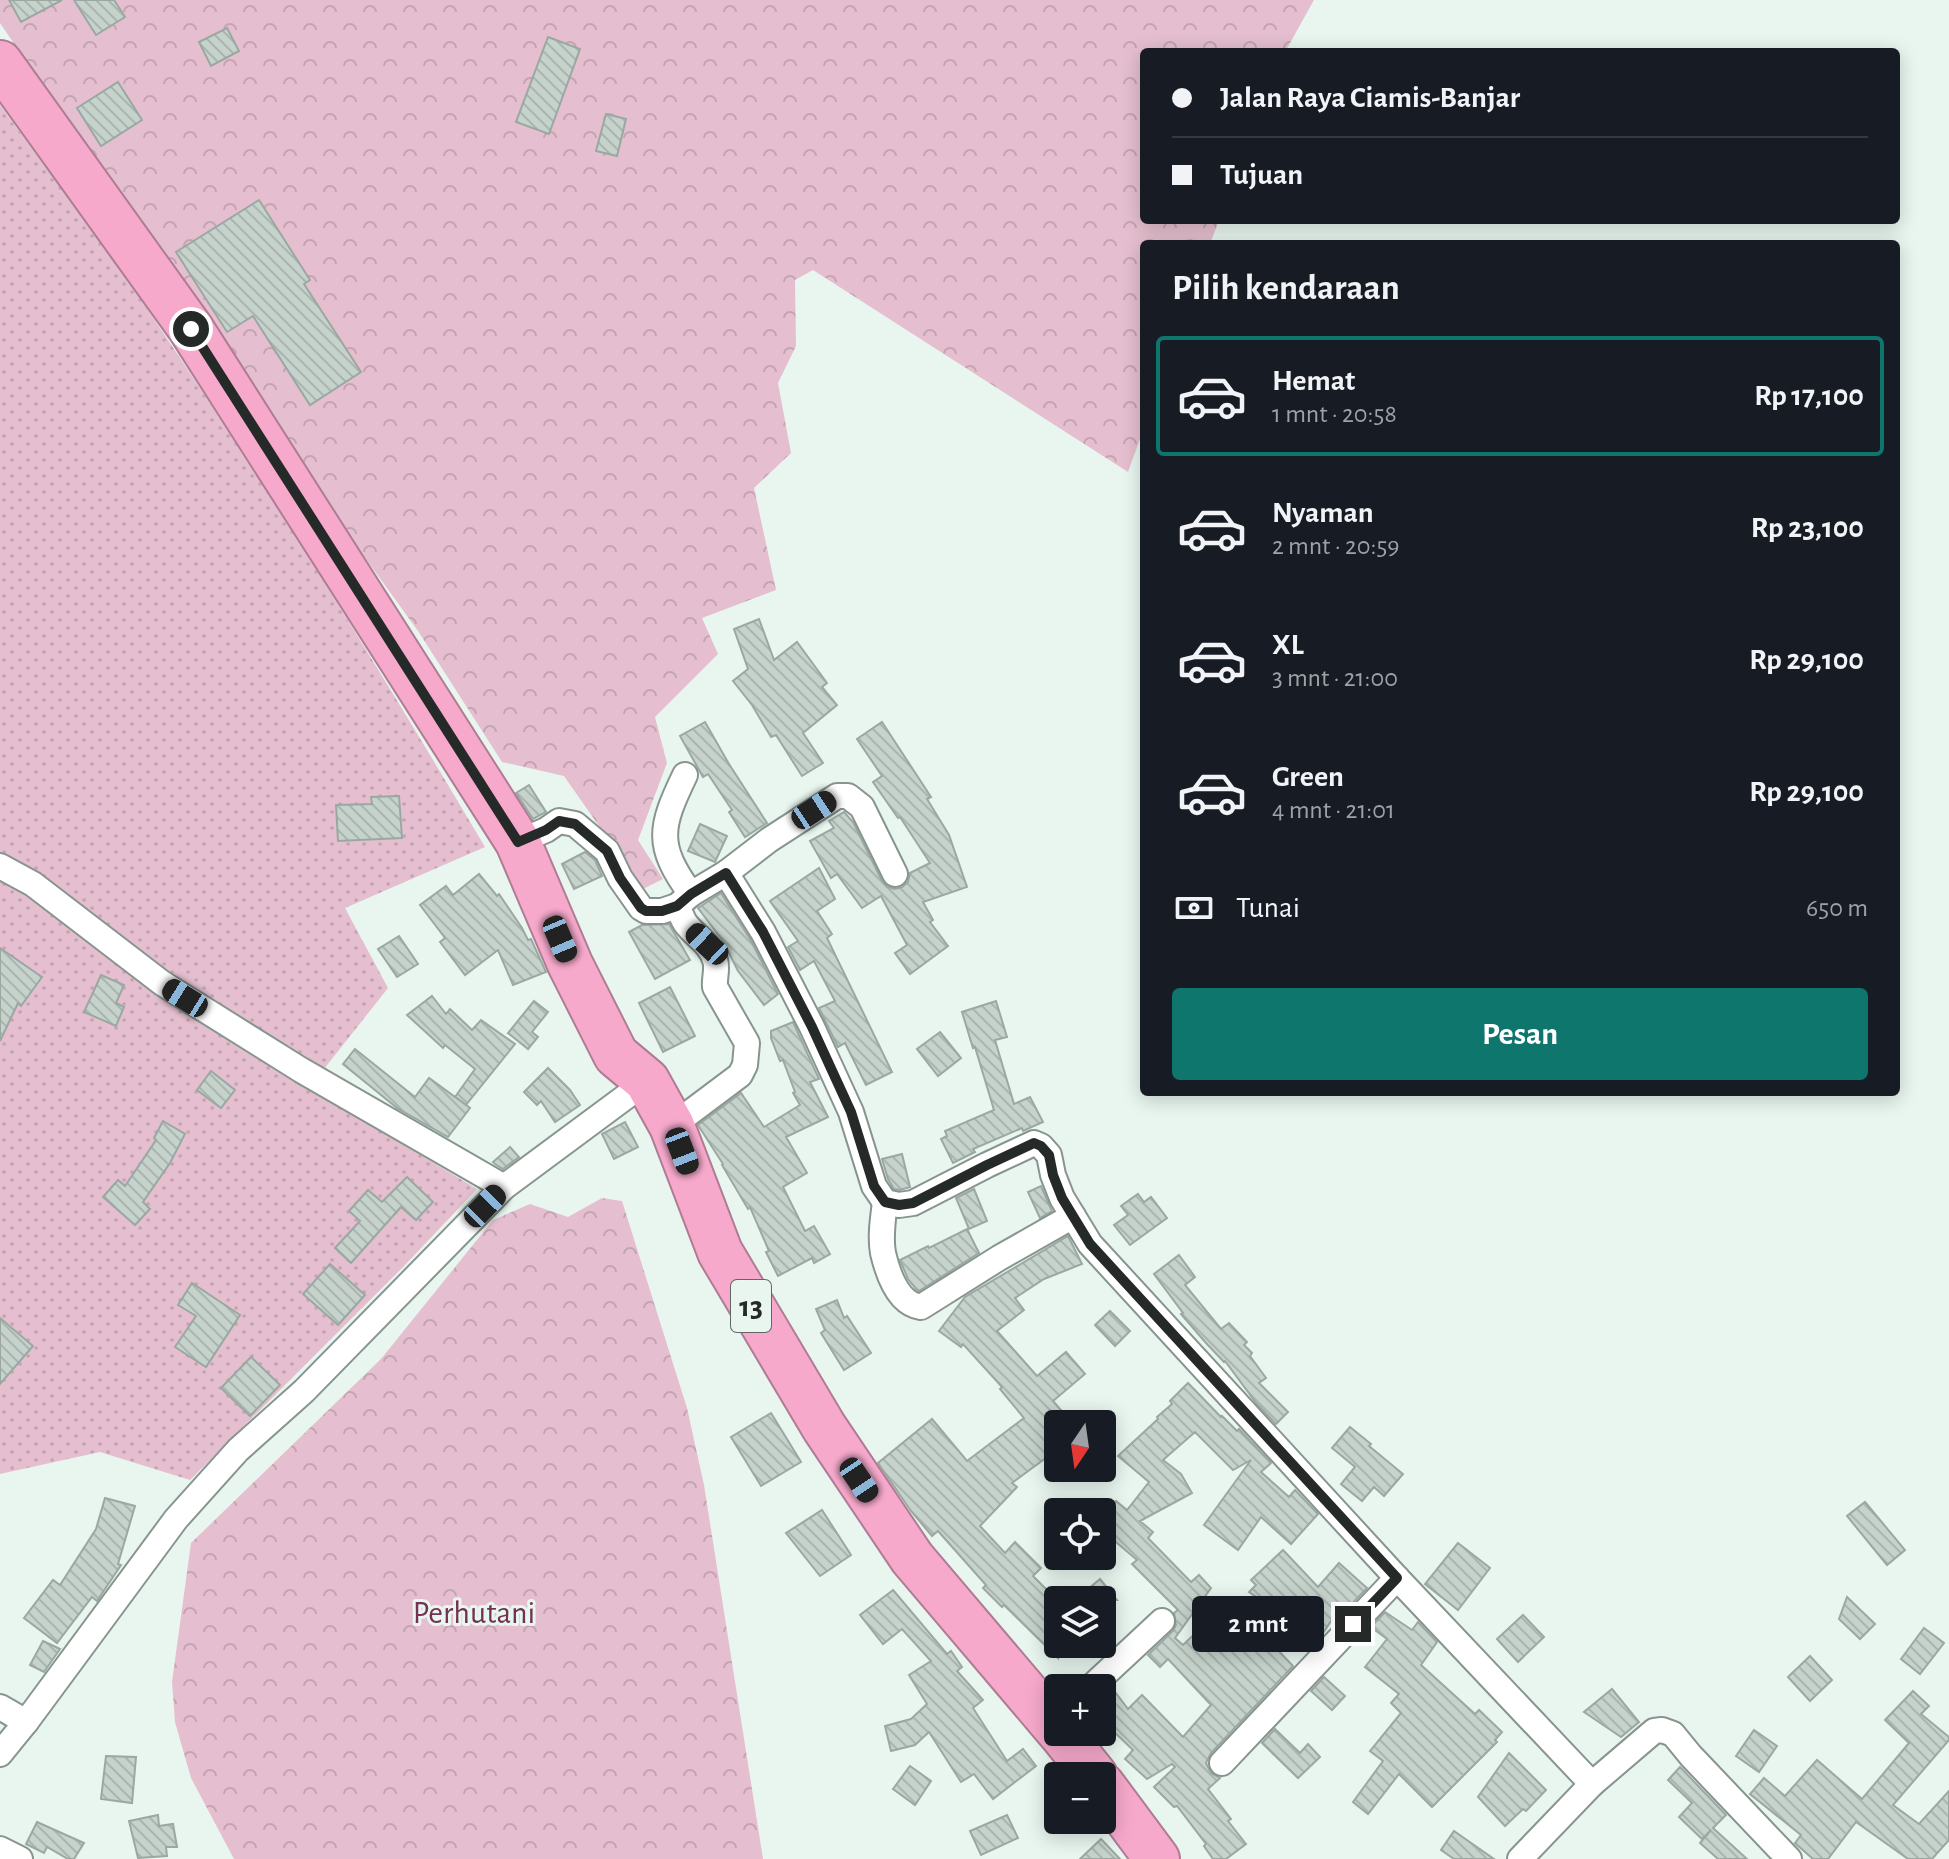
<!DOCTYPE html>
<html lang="id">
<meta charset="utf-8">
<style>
body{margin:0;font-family:"Alegreya Sans",sans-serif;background:#20242c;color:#f1f3f6;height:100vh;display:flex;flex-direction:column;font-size:30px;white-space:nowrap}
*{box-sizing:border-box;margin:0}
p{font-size:26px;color:#9ea1a6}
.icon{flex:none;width:44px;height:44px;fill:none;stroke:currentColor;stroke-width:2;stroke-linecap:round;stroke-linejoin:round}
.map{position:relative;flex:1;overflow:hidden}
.side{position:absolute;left:1140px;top:240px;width:760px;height:856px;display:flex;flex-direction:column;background:#171b24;border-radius:8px;box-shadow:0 4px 20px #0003}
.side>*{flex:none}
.hud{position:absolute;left:1140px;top:48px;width:760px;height:176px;border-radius:8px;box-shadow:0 4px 20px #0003;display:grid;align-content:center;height:176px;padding:0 32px;background:#171b24}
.needle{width:52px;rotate:193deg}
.controls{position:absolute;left:1044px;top:1410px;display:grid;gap:16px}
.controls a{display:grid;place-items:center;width:72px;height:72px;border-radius:8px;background:#171b24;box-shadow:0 4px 20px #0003;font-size:40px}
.end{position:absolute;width:36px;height:36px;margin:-18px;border:10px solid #252a28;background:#fff;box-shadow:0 0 0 4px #fff}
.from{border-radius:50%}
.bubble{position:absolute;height:56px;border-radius:8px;background:#171b24;box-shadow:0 4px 20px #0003;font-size:26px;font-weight:700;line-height:56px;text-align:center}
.car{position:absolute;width:24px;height:48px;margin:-24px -12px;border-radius:10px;box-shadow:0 0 6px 2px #0007;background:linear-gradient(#222 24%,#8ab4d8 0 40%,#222 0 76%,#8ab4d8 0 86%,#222 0)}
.hud b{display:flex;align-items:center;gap:28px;height:76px;font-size:30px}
.hud b+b{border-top:2px solid #363941}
.hud i{width:20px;height:20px;background:#f1f3f6}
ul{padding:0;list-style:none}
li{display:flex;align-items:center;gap:24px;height:120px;margin:0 16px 12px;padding:0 16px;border:4px solid transparent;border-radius:8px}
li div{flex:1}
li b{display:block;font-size:30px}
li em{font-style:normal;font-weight:700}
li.current{border-color:#0f766e}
li>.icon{width:72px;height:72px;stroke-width:1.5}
h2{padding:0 32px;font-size:36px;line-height:96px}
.pay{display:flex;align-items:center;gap:20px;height:88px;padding:0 32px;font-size:30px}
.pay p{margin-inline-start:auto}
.cta{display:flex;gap:16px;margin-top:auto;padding:16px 32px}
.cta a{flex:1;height:92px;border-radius:8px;background:#0f766e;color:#fff;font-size:32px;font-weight:700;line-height:92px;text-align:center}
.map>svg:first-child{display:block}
.grass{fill:url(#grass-dots)}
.forest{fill:url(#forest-crowns)}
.building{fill:url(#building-back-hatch);stroke:#9ba8a2;stroke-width:2}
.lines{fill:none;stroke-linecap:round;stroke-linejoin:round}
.street-casing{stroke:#88958f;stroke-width:28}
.highway-casing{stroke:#ae7d93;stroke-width:48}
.street{stroke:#fff;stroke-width:24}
.highway{stroke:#f7a9cc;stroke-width:44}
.route{stroke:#252a28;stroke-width:10}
.labels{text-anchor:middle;stroke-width:6;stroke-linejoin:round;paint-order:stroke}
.shield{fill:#e8f6ef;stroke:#606764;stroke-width:2}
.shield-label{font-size:30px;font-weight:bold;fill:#252a28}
.park-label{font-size:32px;fill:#733153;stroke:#e8f6ef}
</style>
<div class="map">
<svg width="1949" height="1859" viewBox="0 0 1949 1859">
<defs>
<pattern id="grass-dots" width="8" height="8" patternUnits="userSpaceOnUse" patternTransform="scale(2)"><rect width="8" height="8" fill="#e5bfcf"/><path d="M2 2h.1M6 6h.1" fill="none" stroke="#c4a4b2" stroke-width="1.8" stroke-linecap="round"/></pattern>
<pattern id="forest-crowns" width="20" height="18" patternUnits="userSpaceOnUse" patternTransform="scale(2)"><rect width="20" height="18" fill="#e5bfcf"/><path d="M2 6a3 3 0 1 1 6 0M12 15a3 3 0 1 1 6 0" fill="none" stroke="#c4a4b2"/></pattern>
<pattern id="building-back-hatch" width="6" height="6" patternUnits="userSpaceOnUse" patternTransform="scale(2)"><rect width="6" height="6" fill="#c6d3cc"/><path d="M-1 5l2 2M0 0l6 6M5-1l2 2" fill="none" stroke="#aab5af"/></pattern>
</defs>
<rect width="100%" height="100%" fill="#e8f6ef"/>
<path class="grass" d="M0,105C52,177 106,248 156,322C271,493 380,670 485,847L345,908L388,988L309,1088L477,1189L404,1266L190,1480L100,1452L0,1474Z"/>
<g class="forest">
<path d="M0,0H1314L1285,52H1144V220H1219L1210,244H1144V428L1128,472L813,270L795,280L796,346L778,383L791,453L754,488L776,590L702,618L718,654L655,717L667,763L638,840L663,879L643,889L564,776L502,762L418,631L332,512L0,23Z"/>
<path d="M602,1198L622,1201L687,1408L704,1485L763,1859H234L191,1778L175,1722L172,1682L191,1543L381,1359L493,1220L530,1204L568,1217Z"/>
</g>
<g class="building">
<path d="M9,0H62L21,22Z"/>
<path d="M74,0H114L125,17L96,35Z"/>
<path d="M227,28L239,51L211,66L199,42Z"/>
<path d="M548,37L580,49L549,134L516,122Z"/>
<path d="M118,82L142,120L101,146L77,108Z"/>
<path d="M606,114L626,119L617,156L596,151Z"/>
<path d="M259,200L310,280L304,284L361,372L310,405L253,316L227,332L176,252Z"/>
<path d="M759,619L774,660L797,642L827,683L822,687L837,705L803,733L823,763L802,776L776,735L771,737L752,705L733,681L748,669L734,629Z"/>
<path d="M705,722L729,764L767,823L745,837L729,812L732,810L708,774L703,777L680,736Z"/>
<path d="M882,722L931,797L927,799L949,835L967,887L923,902L933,920L930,922L948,946L910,974L895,953L907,945L881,896L862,908L837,874L831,878L810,841L834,828L829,821L844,812L853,822L882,881L887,887L895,889L902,887L908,882L910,873L930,863L900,817L898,818L873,782L882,776L857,739Z"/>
<path d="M529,785L546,812L533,819L516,793Z"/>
<path d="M399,796L402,838L338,841L336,805L372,804L371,797Z"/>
<path d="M700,824L727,836L715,862L688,851Z"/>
<path d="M585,852L595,860L602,876L574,889L562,864Z"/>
<path d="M819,868L835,899L817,911L832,934L827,938L892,1072L866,1085L845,1043L838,1047L819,1008L835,1001L814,961L800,970L788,947L798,941L770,901Z"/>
<path d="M479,874L497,896L499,894L522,928L528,940L531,939L546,972L513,985L498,950L465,975L440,942L445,938L420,905L446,886L453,895Z"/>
<path d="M721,893L750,939L778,994L764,1005L738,971L723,941L698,908Z"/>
<path d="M669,924L690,960L655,979L629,932L642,925Z"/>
<path d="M399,936L418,964L397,977L378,949Z"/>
<path d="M0,948L42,977L21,1006L18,1003L0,1041Z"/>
<path d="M101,975L124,985L116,1003L124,1007L116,1026L84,1012Z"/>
<path d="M670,987L695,1036L663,1052L639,1003Z"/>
<path d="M432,996L446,1014L450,1009L472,1030L481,1020L515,1044L466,1105L455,1097L475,1069L445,1045L443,1048L407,1015Z"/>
<path d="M534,1001L548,1012L532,1032L538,1037L528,1049L508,1033Z"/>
<path d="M996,1001L1007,1037L995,1040L1014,1104L1030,1097L1043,1122L1023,1131L1022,1128L973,1149L975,1152L953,1163L941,1139L947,1136L945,1131L994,1110L975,1047L973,1048L962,1012Z"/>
<path d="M793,1022L819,1079L810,1082L828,1117L786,1137L807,1173L783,1187L805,1231L814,1226L830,1254L814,1263L812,1258L778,1276L766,1252L769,1251L750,1207L748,1209L722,1165L723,1164L698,1125L741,1093L764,1127L800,1105L793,1093L795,1092L783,1060L780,1061L771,1038V1031Z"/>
<path d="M940,1032L961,1058L938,1076L917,1049Z"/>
<path d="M355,1049L415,1097L429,1078L470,1108L448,1137L397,1108L343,1064Z"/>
<path d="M548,1068L570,1090L580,1105L555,1122L541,1101L537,1105L524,1092Z"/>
<path d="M211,1071L235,1090L221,1108L197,1090Z"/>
<path d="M163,1121L185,1134L170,1163L143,1202L150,1209L135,1225L103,1197L118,1180L125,1186L156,1140L154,1138Z"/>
<path d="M625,1122L638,1147L614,1159L602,1134Z"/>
<path d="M510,1147L519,1157L503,1169L495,1164L493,1162Z"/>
<path d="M902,1154L910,1187L900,1190L894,1189L888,1179L882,1159Z"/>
<path d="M407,1177L433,1202L416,1220L401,1207L351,1263L335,1248L360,1221L349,1211L368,1190L382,1202Z"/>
<path d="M1041,1186L1052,1211L1040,1218L1028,1192Z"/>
<path d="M974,1189L987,1221L969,1229L956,1198Z"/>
<path d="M1138,1194L1144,1202L1151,1197L1167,1218L1130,1245L1114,1225L1128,1215L1121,1206Z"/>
<path d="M967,1229L979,1253L919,1291L916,1289L908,1279L900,1260L928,1246L929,1248Z"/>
<path d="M1068,1236L1082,1264L1044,1279L1015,1298L1024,1310L997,1331L1037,1376L1066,1352L1085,1374L1053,1401L1073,1424H1058V1449L1012,1483L1017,1487L980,1526L1005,1553L1015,1542L1041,1568L1033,1576L1058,1601V1658L1004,1605L1002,1607L983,1588L986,1585L938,1531L932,1536L911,1511L878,1463L932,1419L967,1461L1024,1418L1000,1389L1002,1387L963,1344L961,1347L939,1331L965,1297Z"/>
<path d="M1179,1255L1195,1277L1185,1285L1221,1329L1229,1323L1247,1342L1244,1345L1252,1353L1250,1356L1266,1378L1259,1383L1288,1412L1276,1424L1257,1404L1225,1361L1224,1362L1206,1343L1181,1314L1183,1313L1154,1274Z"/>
<path d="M330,1264L365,1295L338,1325L303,1294Z"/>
<path d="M192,1283L240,1315L206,1367L175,1347L196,1316L178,1305Z"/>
<path d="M837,1300L844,1318L847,1316L871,1353L844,1370L821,1333L825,1330L816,1309Z"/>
<path d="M1110,1311L1130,1331L1115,1346L1095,1325Z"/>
<path d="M0,1318L33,1346L0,1384Z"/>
<path d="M251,1357L280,1385L250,1416L221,1388Z"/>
<path d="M1188,1383L1221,1417L1222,1416L1237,1431L1239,1429L1271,1463L1261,1472L1289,1497L1295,1490L1318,1514L1291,1544L1261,1517L1238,1550L1204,1525L1251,1460L1233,1470L1195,1432L1163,1460L1181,1474L1192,1493L1140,1521L1153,1532L1148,1538L1191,1582L1199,1575L1211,1588L1175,1638L1183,1645L1225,1605L1229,1610L1235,1605L1293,1666L1211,1753L1206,1763L1211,1773L1220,1778L1208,1789L1231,1819L1228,1821L1246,1844L1226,1859H1213L1204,1846L1206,1844L1177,1806L1174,1807L1154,1787L1175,1767L1172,1764L1147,1779L1125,1759L1133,1750L1109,1727L1111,1725L1102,1714V1697L1112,1688L1128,1709L1142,1695L1183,1737L1211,1705L1168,1659L1160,1667L1148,1655L1173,1631L1176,1625L1174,1613L1178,1610L1132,1564L1137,1560L1110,1537L1102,1542L1107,1534L1102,1531V1518L1116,1501L1127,1510L1149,1482L1118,1456L1158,1419L1157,1417L1172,1404L1170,1401Z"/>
<path d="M771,1413L801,1462L761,1486L731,1437Z"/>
<path d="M1350,1427L1371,1444L1369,1446L1403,1474L1384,1496L1374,1487L1362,1501L1341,1484L1355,1467L1332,1448Z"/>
<path d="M105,1498L135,1506L118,1564L121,1565L97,1601L92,1597L57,1643L24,1618L53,1580L60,1585L96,1529Z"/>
<path d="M1865,1502L1905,1550L1887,1565L1847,1516Z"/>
<path d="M822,1510L851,1555L820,1576L786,1533Z"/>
<path d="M1458,1543L1490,1568L1458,1610L1425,1584Z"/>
<path d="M1283,1550L1318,1587L1339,1563L1367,1588L1346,1610L1341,1606L1319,1639L1249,1592L1256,1585L1251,1580Z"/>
<path d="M1100,1579L1117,1600H1075Z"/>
<path d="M893,1590L947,1654L951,1651L962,1667L957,1671L983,1700L973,1708L1007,1761L1023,1749L1036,1766L993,1799L974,1774L961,1782L929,1732L915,1745L891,1751L885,1726L911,1719L927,1704L909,1675L931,1661L902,1629L883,1644L860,1615Z"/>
<path d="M1847,1597L1875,1624L1860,1639L1839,1619Z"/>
<path d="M1385,1612L1412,1630L1418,1622L1437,1642L1421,1665L1475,1714L1479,1710L1502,1732L1495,1740L1497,1742L1432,1807L1399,1774L1368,1814L1353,1802L1383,1761L1370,1751L1401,1713L1391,1703L1399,1694L1365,1667L1387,1639L1371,1627Z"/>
<path d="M1523,1615L1544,1637L1518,1662L1497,1639Z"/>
<path d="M1924,1628L1944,1643L1920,1674L1901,1659Z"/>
<path d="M43,1641L60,1649L44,1672L30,1665Z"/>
<path d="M1810,1656L1832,1680L1810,1701L1788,1677Z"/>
<path d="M1324,1677L1345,1696L1332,1710L1311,1691Z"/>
<path d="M1612,1689L1639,1722L1621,1737L1584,1712Z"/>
<path d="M1913,1691L1929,1706L1921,1714L1949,1737V1740L1893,1805L1919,1824L1949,1791V1840L1932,1859H1908L1856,1822L1828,1859H1813L1795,1843L1801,1835L1750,1794L1764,1778L1785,1796L1817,1760L1862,1799L1909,1743L1885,1720Z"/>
<path d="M1275,1729L1300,1753L1308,1744L1320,1757L1298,1778L1262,1743Z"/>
<path d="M1754,1730L1777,1746L1759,1772L1736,1756Z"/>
<path d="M1509,1753L1546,1790L1526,1811L1523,1809L1505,1826L1478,1797Z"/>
<path d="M106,1756L136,1757L132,1803L101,1799Z"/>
<path d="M910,1766L931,1781L915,1805L893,1789Z"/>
<path d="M1680,1767L1726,1815L1713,1828L1747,1859H1718L1700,1843L1711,1830L1702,1839L1679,1817L1692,1803L1668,1780Z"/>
<path d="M158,1815L159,1826L173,1824L177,1847H166L167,1856L138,1858L129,1821Z"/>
<path d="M1007,1815L1018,1838L981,1855L970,1831Z"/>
<path d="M37,1822L84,1843L74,1859H68L47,1847L44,1853L26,1844Z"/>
<path d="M1454,1831L1494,1859H1454L1441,1850Z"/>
<path d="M1101,1839L1120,1859H1080Z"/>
</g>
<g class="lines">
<g class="street-casing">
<g id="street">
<path d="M685,775C660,827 655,845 691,894"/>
<path d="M518,842L546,830L559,821L575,824L607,851L620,878L641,908L646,911H662L677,906L691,894L726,873L763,932L812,1027L851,1112L874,1186L885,1202L899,1205L913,1203L987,1165L1034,1143L1041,1146L1049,1155L1053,1175L1062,1198L1090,1244L1397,1578L1592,1784L1654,1731L1662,1730L1673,1734L1691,1756L1789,1859"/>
<path d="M0,866L33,884L162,983L301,1070L504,1187"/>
<path d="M726,873L769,840L837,796H848L862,807L895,874"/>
<path d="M672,1126L740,1075L745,1065L747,1043L715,987C714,978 718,969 715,960C710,943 696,937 686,924C682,919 680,911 677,906"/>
<path d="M885,1202C883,1218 880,1237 883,1253C888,1274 898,1304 921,1307L999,1258L1073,1216"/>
<path d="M1090,1688L1162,1621"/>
<path d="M0,1707L26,1722"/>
<path d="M0,1754L26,1722L176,1519L238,1450L304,1391L504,1187L647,1081"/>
<path d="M1222,1763L1397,1578"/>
<path d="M0,1849L20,1859"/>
<path d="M1520,1859L1592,1784"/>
</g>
</g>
<g class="highway-casing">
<g id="highway">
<path d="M0,63L191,329L518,842L570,964L616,1055L647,1081L672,1126L720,1252L824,1427L912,1558L1058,1730"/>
<path d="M1060,1732L1095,1776"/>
<path d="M1102,1785L1157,1859"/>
</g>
</g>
<use href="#street" class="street"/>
<use href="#highway" class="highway"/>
</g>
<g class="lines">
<path class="route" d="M191,329L518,842L546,830L559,821L575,824L607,851L620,878L641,908L646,911H662L677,906L691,894L726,873L763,932L812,1027L851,1112L874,1186L885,1202L899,1205L913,1203L987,1165L1034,1143L1041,1146L1049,1155L1053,1175L1062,1198L1090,1244L1397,1578L1353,1624"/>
</g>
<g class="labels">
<rect class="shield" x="731" y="1280" width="40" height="52" rx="6"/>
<g class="shield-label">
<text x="751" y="1316">13</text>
</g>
<g class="park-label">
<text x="474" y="1623">Perhutani</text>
</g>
</g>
</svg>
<div class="controls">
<a><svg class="needle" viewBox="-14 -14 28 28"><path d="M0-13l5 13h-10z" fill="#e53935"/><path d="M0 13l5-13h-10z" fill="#9ea1a6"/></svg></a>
<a><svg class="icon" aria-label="locate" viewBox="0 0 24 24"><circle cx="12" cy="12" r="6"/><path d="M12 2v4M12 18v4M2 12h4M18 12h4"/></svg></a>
<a><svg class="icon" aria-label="layers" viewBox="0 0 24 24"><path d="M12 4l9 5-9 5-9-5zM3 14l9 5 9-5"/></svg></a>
<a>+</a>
<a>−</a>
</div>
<i class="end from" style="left:191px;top:329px"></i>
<i class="end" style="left:1353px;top:1624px"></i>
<div class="bubble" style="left:1192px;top:1596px;width:132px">2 mnt</div>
<i class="car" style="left:814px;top:810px;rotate:57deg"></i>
<i class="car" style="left:560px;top:939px;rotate:157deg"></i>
<i class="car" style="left:707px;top:944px;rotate:313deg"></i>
<i class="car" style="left:185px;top:998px;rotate:302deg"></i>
<i class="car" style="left:682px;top:1151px;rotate:159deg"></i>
<i class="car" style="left:485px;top:1206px;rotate:44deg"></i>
<i class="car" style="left:859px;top:1480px;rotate:146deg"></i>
<div class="hud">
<b><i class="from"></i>Jalan Raya Ciamis-Banjar</b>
<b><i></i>Tujuan</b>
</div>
<section class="side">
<h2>Pilih kendaraan</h2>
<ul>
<li class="current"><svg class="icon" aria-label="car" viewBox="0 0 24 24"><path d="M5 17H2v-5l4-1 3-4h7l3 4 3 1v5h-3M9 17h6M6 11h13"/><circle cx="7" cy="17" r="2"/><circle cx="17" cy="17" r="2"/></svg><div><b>Hemat</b><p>1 mnt · 20:58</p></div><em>Rp 17,100</em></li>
<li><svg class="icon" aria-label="car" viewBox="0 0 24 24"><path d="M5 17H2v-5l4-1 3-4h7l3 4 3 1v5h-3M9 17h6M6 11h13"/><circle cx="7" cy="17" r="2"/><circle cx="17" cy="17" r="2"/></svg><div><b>Nyaman</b><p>2 mnt · 20:59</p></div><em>Rp 23,100</em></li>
<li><svg class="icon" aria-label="car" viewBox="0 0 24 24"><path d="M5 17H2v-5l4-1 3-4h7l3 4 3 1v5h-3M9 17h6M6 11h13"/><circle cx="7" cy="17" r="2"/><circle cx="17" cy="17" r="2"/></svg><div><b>XL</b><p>3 mnt · 21:00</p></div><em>Rp 29,100</em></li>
<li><svg class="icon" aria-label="car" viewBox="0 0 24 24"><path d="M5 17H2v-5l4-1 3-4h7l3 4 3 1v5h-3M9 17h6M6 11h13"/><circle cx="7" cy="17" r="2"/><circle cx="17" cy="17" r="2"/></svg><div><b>Green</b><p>4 mnt · 21:01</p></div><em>Rp 29,100</em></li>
</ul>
<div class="pay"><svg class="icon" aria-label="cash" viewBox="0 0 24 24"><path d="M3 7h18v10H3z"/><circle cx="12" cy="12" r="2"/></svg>Tunai<p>650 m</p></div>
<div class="cta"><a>Pesan</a></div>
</section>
</div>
